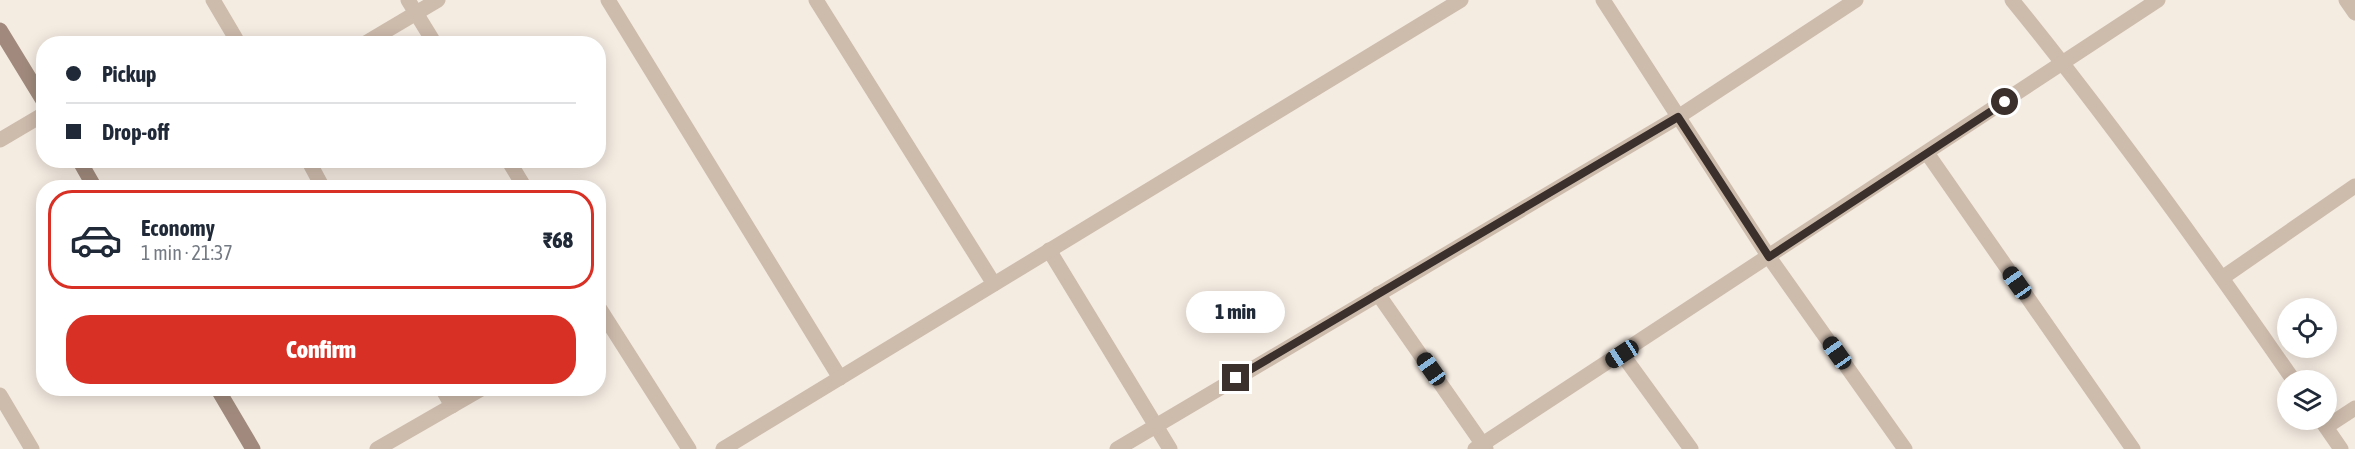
<!DOCTYPE html>
<meta charset="utf-8">
<style>
body{margin:0;font-family:"Asap Condensed",sans-serif;background:#f6f6f7;color:#1f2937;height:100vh;display:flex;flex-direction:column;font-size:22px;white-space:nowrap}
*{box-sizing:border-box;margin:0}
p{font-size:20px;color:#747a83}
.icon{flex:none;width:33px;height:33px;fill:none;stroke:currentColor;stroke-width:2;stroke-linecap:round;stroke-linejoin:round}
.map{position:relative;flex:1;overflow:hidden}
.details{position:absolute;left:36px;top:180px;width:570px;height:216px;display:flex;flex-direction:column;background:#fff;border-radius:24px;box-shadow:0 3px 15px #0003}
.details>*{flex:none}
.banner{position:absolute;left:36px;top:36px;width:570px;height:132px;border-radius:24px;box-shadow:0 3px 15px #0003;display:grid;align-content:center;height:132px;padding:0 30px;background:#fff}
.fabs{position:absolute;left:2277px;top:298px;display:grid;gap:12px}
.fabs a{display:grid;place-items:center;width:60px;height:60px;border-radius:50%;background:#fff;box-shadow:0 3px 15px #0003;font-size:30px}
.end{position:absolute;width:27px;height:27px;margin:-14px;border:8px solid #3b302b;background:#fff;box-shadow:0 0 0 3px #fff}
.from{border-radius:50%}
.bubble{position:absolute;height:42px;border-radius:21px;background:#fff;box-shadow:0 3px 15px #0003;font-size:20px;font-weight:800;line-height:42px;text-align:center}
.car{position:absolute;width:18px;height:36px;margin:-18px -9px;border-radius:8px;box-shadow:0 0 4px 2px #0007;background:linear-gradient(#222 24%,#8ab4d8 0 40%,#222 0 76%,#8ab4d8 0 86%,#222 0)}
.banner b{display:flex;align-items:center;gap:21px;height:57px;font-size:22px}
.banner b+b{border-top:2px solid #e0e1e3}
.banner i{width:15px;height:15px;background:#1f2937}
ul{padding:10px 0 0;list-style:none}
li{display:flex;align-items:center;gap:18px;height:99px;margin:0 12px 9px;padding:0 18px;border:3px solid transparent;border-radius:24px}
li div{flex:1}
li b{display:block;font-size:22px}
li em{font-style:normal;font-weight:800}
li.current{border-color:#d93025}
li>.icon{width:54px;height:54px;stroke-width:1.5}
.button{display:flex;gap:12px;margin-top:auto;padding:12px 30px}
.button a{flex:1;height:69px;border-radius:24px;background:#d93025;color:#fff;font-size:24px;font-weight:800;line-height:69px;text-align:center}
.map>svg:first-child{display:block}
.lines{fill:none;stroke-linecap:round;stroke-linejoin:round}
.street{stroke:#cdbbac;stroke-width:15}
.secondary{stroke:#a18a7d;stroke-width:15}
.route{stroke:#3b302b;stroke-width:8}
</style>
<div class="map">
<svg width="2355" height="449" viewBox="0 0 2355 449">
<rect width="100%" height="100%" fill="#f4ebe1"/>
<g class="lines">
<g class="street">
<path d="M213,0L239,44"/>
<path d="M408,0L435,44"/>
<path d="M608,0L840,378"/>
<path d="M816,0L994,284"/>
<path d="M1603,0L1769,257L1905,449"/>
<path d="M2012,0C2112,123 2204,251 2294,381"/>
<path d="M2346,0L2355,13"/>
<path d="M364,44L438,0"/>
<path d="M0,140L44,114"/>
<path d="M1927,153L2133,449"/>
<path d="M308,160L323,188"/>
<path d="M508,160L525,188"/>
<path d="M1049,250L1170,449"/>
<path d="M2222,278L2355,186"/>
<path d="M1378,294L1486,449"/>
<path d="M598,306L689,449"/>
<path d="M1622,354L1691,449"/>
<path d="M442,388L452,406"/>
<path d="M0,395L32,449"/>
<path d="M2321,420L2341,449"/>
<path d="M2326,427L2355,408"/>
<path d="M377,449L483,388"/>
<path d="M723,449L1461,0"/>
<path d="M1117,449L1678,117L1856,0"/>
<path d="M1475,449L2158,0"/>
</g>
<g class="secondary">
<path d="M0,30L44,102"/>
<path d="M79,160L95,188"/>
<path d="M217,388L253,449"/>
</g>
</g>
<g class="lines">
<path class="route" d="M1236,378L1678,117L1769,257L2005,102"/>
</g>
</svg>
<div class="fabs">
<a><svg class="icon" aria-label="locate" viewBox="0 0 24 24"><circle cx="12" cy="12" r="6"/><path d="M12 2v4M12 18v4M2 12h4M18 12h4"/></svg></a>
<a><svg class="icon" aria-label="layers" viewBox="0 0 24 24"><path d="M12 4l9 5-9 5-9-5zM3 14l9 5 9-5"/></svg></a>
</div>
<i class="end from" style="left:2005px;top:102px"></i>
<i class="end" style="left:1236px;top:378px"></i>
<div class="bubble" style="left:1186px;top:291px;width:99px">1 min</div>
<i class="car" style="left:2017px;top:283px;rotate:325deg"></i>
<i class="car" style="left:1837px;top:353px;rotate:325deg"></i>
<i class="car" style="left:1622px;top:354px;rotate:237deg"></i>
<i class="car" style="left:1431px;top:369px;rotate:325deg"></i>
<div class="banner">
<b><i class="from"></i>Pickup</b>
<b><i></i>Drop-off</b>
</div>
<section class="details">
<ul>
<li class="current"><svg class="icon" aria-label="car" viewBox="0 0 24 24"><path d="M5 17H2v-5l4-1 3-4h7l3 4 3 1v5h-3M9 17h6M6 11h13"/><circle cx="7" cy="17" r="2"/><circle cx="17" cy="17" r="2"/></svg><div><b>Economy</b><p>1 min · 21:37</p></div><em>₹68</em></li>
</ul>
<div class="button"><a>Confirm</a></div>
</section>
</div>
